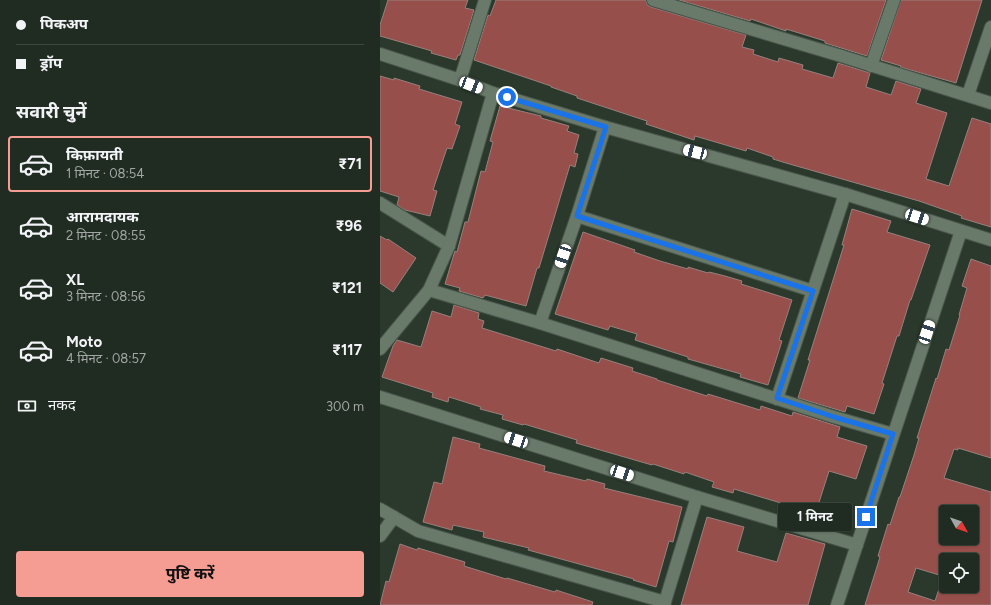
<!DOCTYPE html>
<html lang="hi">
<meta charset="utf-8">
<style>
body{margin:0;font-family:Figtree,"Noto Sans Devanagari",sans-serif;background:#2d372e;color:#f1f3f6;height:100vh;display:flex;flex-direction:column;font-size:15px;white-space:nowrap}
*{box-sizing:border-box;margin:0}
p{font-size:13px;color:#a2a7a5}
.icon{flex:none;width:22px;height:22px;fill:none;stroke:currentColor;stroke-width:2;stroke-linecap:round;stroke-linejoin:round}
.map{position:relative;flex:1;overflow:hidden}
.drawer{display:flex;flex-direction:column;background:#202b21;width:380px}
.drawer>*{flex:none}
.banner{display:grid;align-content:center;height:88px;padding:0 16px;background:#202b21}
.needle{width:26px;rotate:130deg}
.tools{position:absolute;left:559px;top:505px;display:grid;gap:8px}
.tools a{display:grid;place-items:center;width:40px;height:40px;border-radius:4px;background:#202b21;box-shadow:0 1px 3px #0004,0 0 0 1px #3d473f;font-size:20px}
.end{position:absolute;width:18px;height:18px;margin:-9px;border:5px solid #1a73e8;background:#fff;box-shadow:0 0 0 2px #fff}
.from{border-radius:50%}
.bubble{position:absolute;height:28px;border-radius:4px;background:#202b21;box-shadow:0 1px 3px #0004,0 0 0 1px #3d473f;font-size:13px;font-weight:700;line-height:28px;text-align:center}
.car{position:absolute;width:12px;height:24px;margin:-12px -6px;border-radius:5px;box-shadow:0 0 3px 1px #0007;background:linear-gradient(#fff 24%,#345 0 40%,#fff 0 76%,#345 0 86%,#fff 0)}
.banner b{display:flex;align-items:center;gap:14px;height:38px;font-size:15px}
.banner b+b{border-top:1px solid #3d473f}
.banner i{width:10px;height:10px;background:#f1f3f6}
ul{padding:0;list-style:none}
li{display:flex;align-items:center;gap:12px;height:56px;margin:0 8px 6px;padding:0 8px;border:2px solid transparent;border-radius:4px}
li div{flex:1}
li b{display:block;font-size:15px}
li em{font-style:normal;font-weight:700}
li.on{border-color:#f59c93}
li>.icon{width:36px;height:36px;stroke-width:1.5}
h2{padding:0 16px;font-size:18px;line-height:48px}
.pay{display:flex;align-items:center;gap:10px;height:44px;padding:0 16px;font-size:15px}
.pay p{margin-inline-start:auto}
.button{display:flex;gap:8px;margin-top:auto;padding:8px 16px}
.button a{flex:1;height:46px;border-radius:4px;background:#f59c93;color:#111;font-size:16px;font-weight:700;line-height:46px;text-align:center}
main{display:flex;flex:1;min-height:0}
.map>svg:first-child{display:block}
.building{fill:#964f4a;stroke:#98807d;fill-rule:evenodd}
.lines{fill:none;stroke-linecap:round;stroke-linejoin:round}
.minor-casing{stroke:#48554a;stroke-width:14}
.minor{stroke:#69796a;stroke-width:12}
.route{stroke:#1a73e8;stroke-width:5}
</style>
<main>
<section class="drawer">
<div class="banner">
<b><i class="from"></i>पिकअप</b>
<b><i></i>ड्रॉप</b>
</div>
<h2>सवारी चुनें</h2>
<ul>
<li class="on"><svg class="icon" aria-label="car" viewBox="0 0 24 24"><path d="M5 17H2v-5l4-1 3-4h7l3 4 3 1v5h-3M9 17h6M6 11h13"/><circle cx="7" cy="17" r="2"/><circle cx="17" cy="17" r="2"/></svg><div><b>किफ़ायती</b><p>1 मिनट · 08:54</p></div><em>₹71</em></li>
<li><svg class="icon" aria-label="car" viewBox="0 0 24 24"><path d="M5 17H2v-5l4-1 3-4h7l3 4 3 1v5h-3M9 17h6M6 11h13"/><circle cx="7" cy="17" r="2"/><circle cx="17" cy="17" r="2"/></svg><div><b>आरामदायक</b><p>2 मिनट · 08:55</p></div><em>₹96</em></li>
<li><svg class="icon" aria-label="car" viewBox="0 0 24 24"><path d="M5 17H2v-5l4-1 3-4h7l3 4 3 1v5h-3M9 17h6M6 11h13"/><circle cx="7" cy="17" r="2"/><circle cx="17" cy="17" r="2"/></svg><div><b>XL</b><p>3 मिनट · 08:56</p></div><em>₹121</em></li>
<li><svg class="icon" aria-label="car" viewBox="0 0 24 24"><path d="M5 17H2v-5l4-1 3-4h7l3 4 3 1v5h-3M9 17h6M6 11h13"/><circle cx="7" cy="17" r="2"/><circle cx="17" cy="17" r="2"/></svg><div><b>Moto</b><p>4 मिनट · 08:57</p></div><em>₹117</em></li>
</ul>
<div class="pay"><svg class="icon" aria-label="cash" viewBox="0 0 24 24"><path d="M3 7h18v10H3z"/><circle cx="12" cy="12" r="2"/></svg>नकद<p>300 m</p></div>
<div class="button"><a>पुष्टि करें</a></div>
</section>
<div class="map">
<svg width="611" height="605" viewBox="0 0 611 605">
<rect width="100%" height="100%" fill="#2a392c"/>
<g class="building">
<path d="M8,0H88L85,8L94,10L80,55H78L76,60L51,53L52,51L0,36V25Z"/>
<path d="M116,0H266L267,5L271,7L366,35L362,47L374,50L373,54L398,62L399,58L423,65L422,69L453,78L458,63L490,73L486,87L511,95L516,81L541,89L536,103L567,113L546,179L569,186L592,118L611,124V227L581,218L582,216L539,201L406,163L393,159V157L367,148L366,151L315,136L314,140L266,124L267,121L197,98V96L171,87V86L94,60L108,15L110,16Z"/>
<path d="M299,0H506L487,56L445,43V41L406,29V31L371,19L370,21Z"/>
<path d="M521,0H602L576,83L520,67L521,66L501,60Z"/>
<path d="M0,76L14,80V78L40,86L39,89L82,102L75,124L80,126L72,149L67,148L53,190L57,191L50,216L25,210L17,205L19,197L0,191Z"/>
<path d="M120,106L161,116V118L189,126L187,131L199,135L194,153L198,154L195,167L190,165L159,268H157L146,306L105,295L103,298L79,291L80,288L65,284L74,254L75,251L77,252L85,222H88L101,171L105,172L113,142L110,141Z"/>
<path d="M472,209L511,221L507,232L550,245L531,300H530L519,336H517L502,383L504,384L494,414L467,406L465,412L418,398L430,360H428L464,245H462Z"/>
<path d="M203,232L255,250L254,252L280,261L308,269V267L328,273L329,272L345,276L362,281L361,284L412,300L399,340L402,341L388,385L360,377L361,374L308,359V357L255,340L257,334L230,326L228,330L175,314Z"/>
<path d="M0,236L7,240L8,239L36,258L13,292L0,283Z"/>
<path d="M591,259L611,266V458L578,448V450L574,449L564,478L611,492V605H485L500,557L498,556L508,524L510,525L519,497H520L534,455L539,438H537L556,378L557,379L566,349L569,350L580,315H579L587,288L582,286ZM566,512H592V538H566ZM566,560H592V586H560L555,601L528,592L536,568L566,577Z"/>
<path d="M74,305L99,313L98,319L104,321L102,328L176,351L177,349L219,363L221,358L253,368L252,371L277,379V380L327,396L328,394L380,410L381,406L412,416L413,412L460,427L457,437L487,446L476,479L449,471L435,515L411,507V506L354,489L353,493L332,487L334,482L305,472L304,474L273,464L272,465L196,443L197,440L144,424L143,425L122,419L123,415L100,409L101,407L69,397L68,402L52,397L53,393L2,377L13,346L17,340L41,347L52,311L71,317Z"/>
<path d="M73,437L100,444L99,448L165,466L164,471L206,481L207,479L225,484L224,488L302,507L293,542L289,541L276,587L253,580L254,579L148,550L149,548L103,537L104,532L73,525L72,530L43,522L54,482L62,484Z"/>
<path d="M327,517L364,527L357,551L397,562L406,533L445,544L428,605H301Z"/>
<path d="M20,544L37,550L38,548L85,562L84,566L126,579L127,578L175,592L176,590L213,602L212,605H0L6,581L9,582Z"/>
</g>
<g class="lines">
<g class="minor-casing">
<g id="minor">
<path d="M273,0L458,55L611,103"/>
<path d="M0,54L80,80L113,93L225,127L465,194L611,240"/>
<path d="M491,66L514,0"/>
<path d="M80,80L105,0"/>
<path d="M588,95L611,27"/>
<path d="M0,203L69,246"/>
<path d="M197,216L433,291"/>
<path d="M49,290L160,323L454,417L513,434"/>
<path d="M160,323L197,216L225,127"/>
<path d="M0,349L49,290L69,246L113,93"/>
<path d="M0,397L317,497L477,545"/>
<path d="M397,399L465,194"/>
<path d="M0,509L38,531L285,602"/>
<path d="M0,536L14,517"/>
<path d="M284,605L317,497"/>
<path d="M457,605L581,231"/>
</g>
</g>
<use href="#minor" class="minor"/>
</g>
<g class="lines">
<path class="route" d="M127,97L226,127L197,216L433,291L397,398L454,417L513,434L486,517"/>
</g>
</svg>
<div class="tools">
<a><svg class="needle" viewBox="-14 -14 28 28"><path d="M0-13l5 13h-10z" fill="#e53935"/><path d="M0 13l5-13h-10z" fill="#a2a7a5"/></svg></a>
<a><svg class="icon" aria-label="locate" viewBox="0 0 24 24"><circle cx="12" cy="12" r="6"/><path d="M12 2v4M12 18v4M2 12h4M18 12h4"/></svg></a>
</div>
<i class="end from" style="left:127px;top:97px"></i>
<i class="end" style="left:486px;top:517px"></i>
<div class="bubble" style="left:398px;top:503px;width:74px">1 मिनट</div>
<i class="car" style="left:91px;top:85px;rotate:111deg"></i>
<i class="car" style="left:315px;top:152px;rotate:285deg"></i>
<i class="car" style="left:537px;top:217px;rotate:108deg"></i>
<i class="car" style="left:183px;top:256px;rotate:199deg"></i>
<i class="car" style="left:547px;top:332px;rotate:18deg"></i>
<i class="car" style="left:136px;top:440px;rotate:288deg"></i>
<i class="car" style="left:242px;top:473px;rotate:108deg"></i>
</div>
</main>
